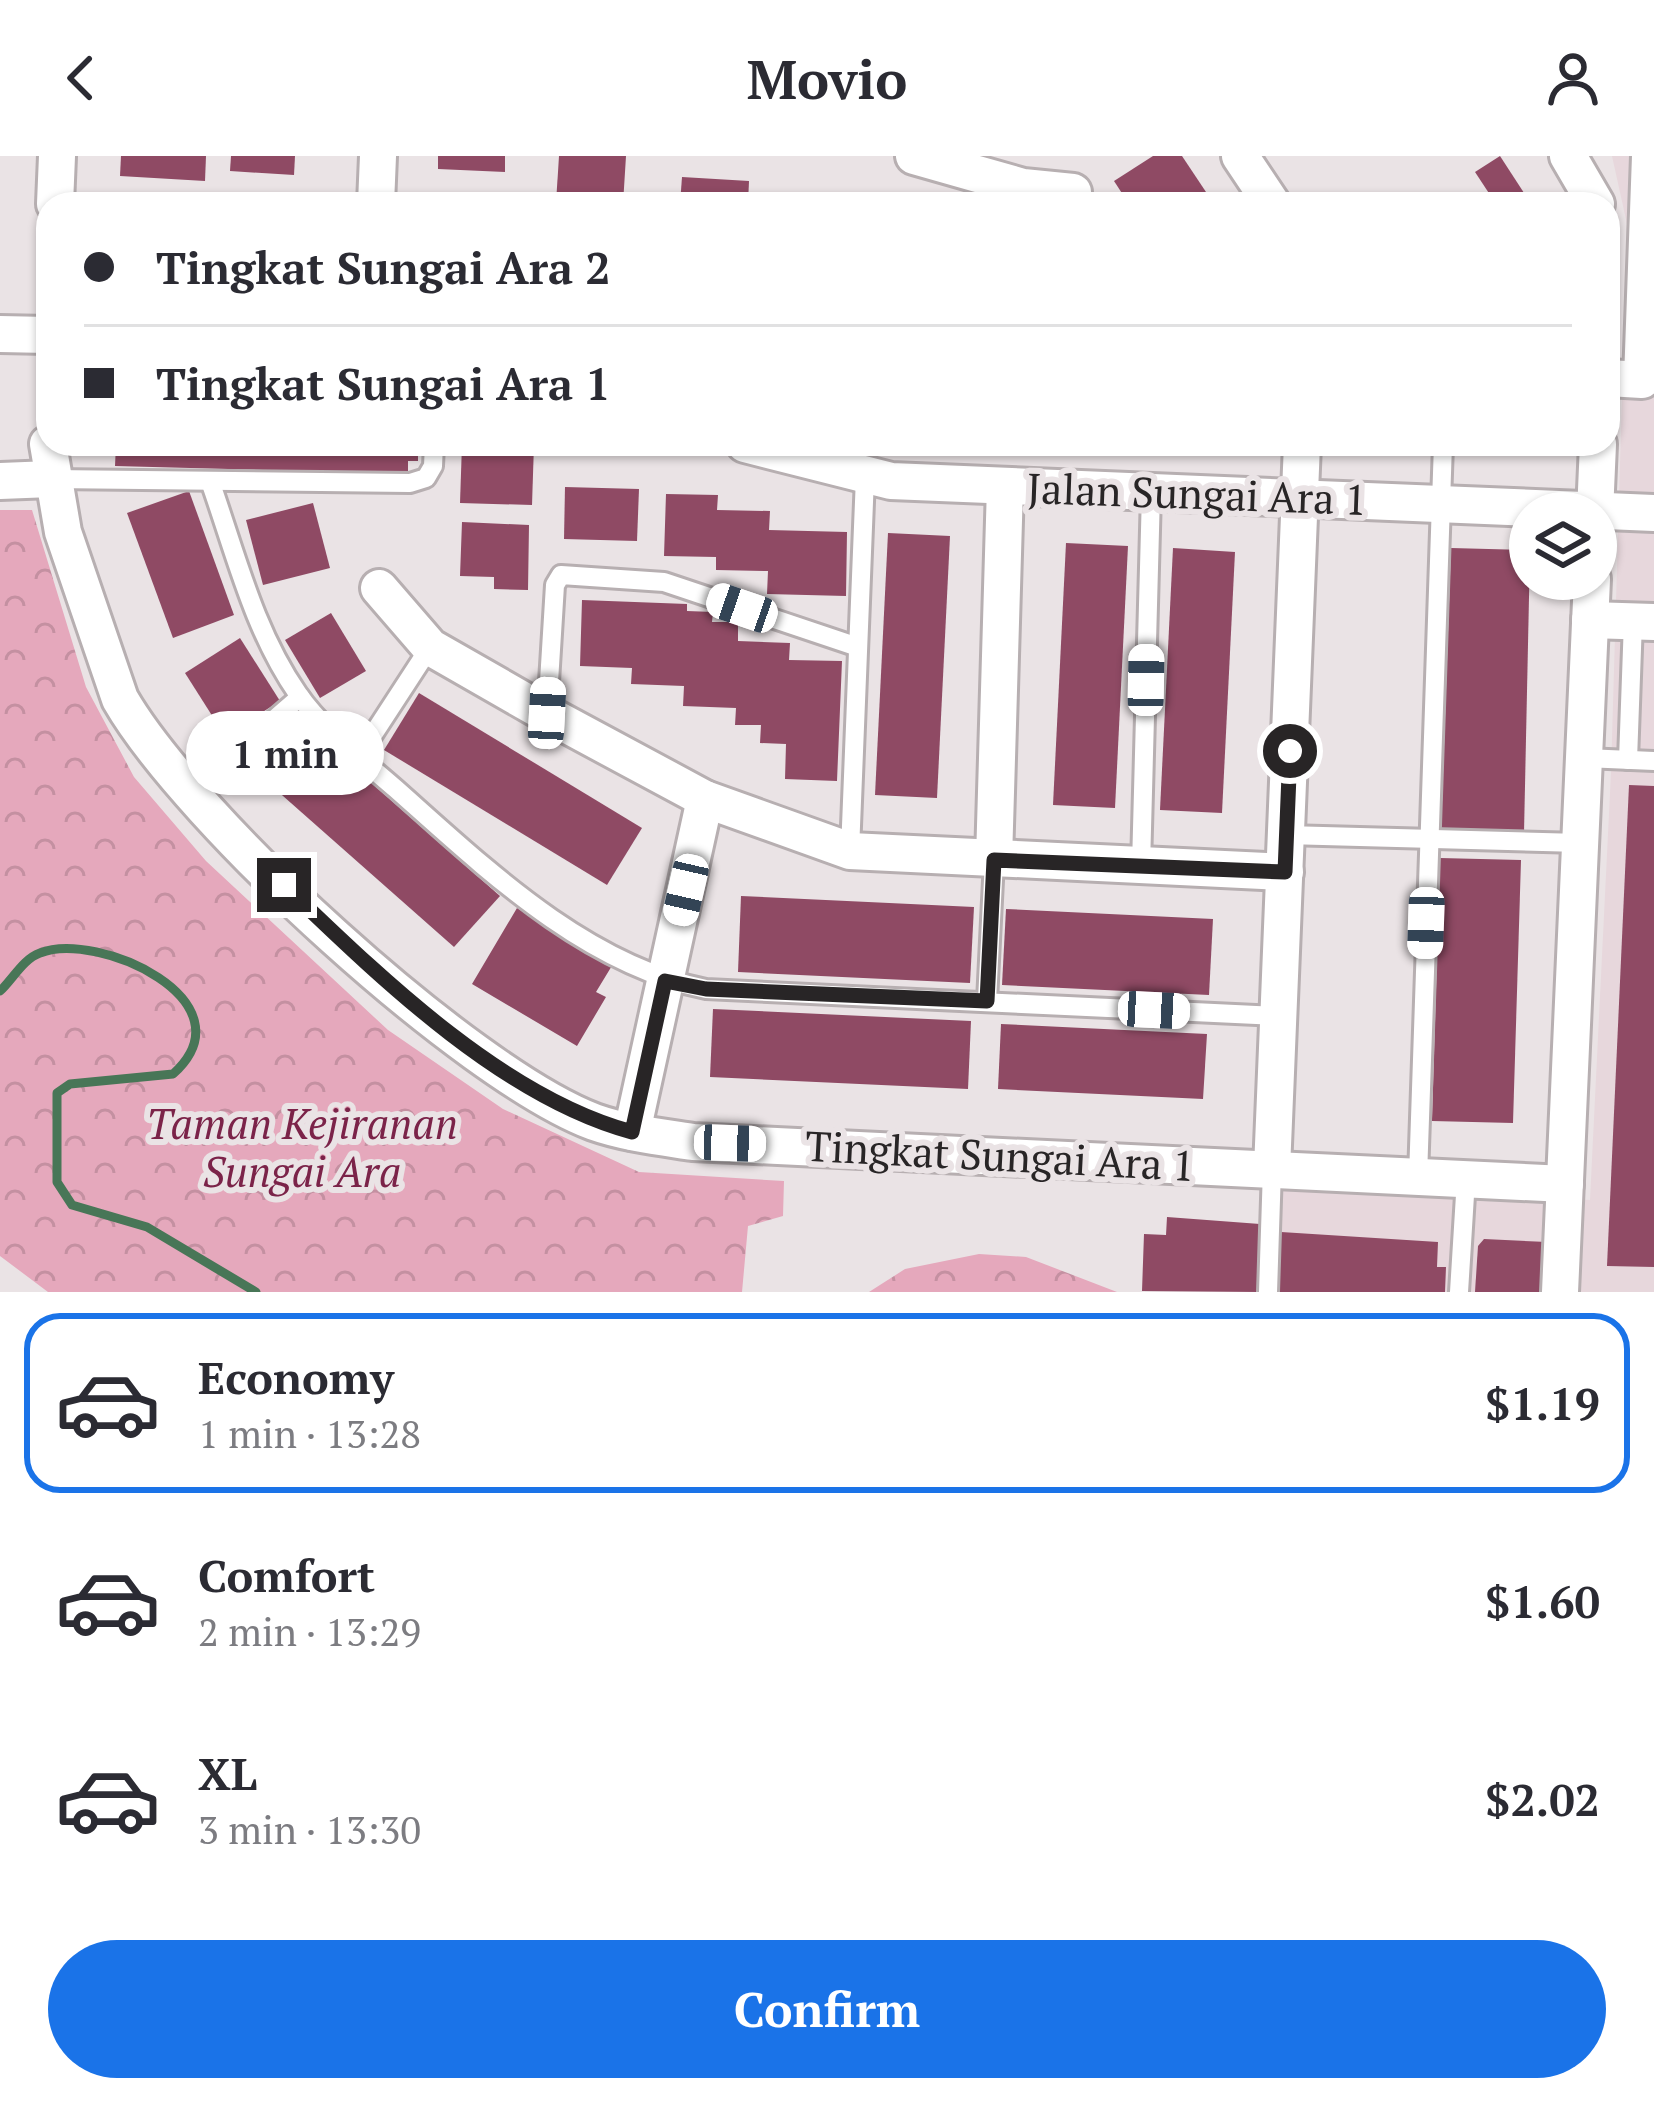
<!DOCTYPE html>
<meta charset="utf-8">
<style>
body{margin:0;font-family:"PT Serif",serif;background:#f7f7f7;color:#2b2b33;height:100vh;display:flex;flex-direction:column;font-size:45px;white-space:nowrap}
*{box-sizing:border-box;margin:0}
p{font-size:39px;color:#7c7c81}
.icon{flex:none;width:66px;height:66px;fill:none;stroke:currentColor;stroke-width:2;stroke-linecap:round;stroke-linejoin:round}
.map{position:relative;height:1136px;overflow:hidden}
.panel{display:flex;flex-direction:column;background:#fff;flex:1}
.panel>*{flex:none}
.hud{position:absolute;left:36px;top:36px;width:1584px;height:264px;border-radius:36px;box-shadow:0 3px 9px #0004;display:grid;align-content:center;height:264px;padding:0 48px;background:#fff}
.tools{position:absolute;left:1509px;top:336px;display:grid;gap:24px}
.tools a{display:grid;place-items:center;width:108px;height:108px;border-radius:50%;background:#fff;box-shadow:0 3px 9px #0004;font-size:60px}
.end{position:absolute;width:54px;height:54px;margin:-27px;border:15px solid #282526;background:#fff;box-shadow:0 0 0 6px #fff}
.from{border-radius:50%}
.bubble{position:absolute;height:84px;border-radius:42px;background:#fff;box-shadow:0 3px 9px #0004;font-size:39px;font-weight:700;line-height:84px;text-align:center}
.car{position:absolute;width:36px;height:72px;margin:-36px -18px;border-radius:15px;box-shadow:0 0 9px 3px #0007;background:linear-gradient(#fff 24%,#345 0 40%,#fff 0 76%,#345 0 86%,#fff 0)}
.hud b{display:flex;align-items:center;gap:42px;height:114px;font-size:45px}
.hud b+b{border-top:3px solid #e1e1e2}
.hud i{width:30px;height:30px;background:#2b2b33}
ul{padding:21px 0 0;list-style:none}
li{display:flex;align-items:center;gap:36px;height:180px;margin:0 24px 18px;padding:0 24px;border:6px solid transparent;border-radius:36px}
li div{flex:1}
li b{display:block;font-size:45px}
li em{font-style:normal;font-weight:700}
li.active{border-color:#1a73e8}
li>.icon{width:108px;height:108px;stroke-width:1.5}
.action{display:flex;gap:24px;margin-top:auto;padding:24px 48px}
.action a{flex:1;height:138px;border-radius:72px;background:#1a73e8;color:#fff;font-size:48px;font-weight:700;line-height:138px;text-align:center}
header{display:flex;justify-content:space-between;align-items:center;height:156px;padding:0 48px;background:#fff;font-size:54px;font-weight:700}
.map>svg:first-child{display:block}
.built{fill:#e7d7dc}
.forest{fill:url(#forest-crowns)}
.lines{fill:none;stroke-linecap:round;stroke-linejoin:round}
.stream{stroke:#487657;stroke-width:9}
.building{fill:#8f4a64}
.lane-casing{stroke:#b7afb1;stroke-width:24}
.street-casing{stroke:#b7afb1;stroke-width:42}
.lane{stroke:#fff;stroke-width:18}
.street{stroke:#fff;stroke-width:36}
.route{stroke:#282526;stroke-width:15}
.labels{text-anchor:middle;stroke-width:12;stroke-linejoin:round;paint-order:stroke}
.street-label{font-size:42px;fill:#282526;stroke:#eae3e5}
.park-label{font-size:42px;font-style:italic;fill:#7b2349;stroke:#eae3e5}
</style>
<header><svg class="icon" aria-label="back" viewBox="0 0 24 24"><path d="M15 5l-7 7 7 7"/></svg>Movio<svg class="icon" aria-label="person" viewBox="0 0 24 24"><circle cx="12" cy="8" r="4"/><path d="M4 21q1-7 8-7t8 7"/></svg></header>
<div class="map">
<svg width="1654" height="1136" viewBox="0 0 1654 1136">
<defs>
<pattern id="forest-crowns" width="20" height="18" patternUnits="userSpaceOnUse" patternTransform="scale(3)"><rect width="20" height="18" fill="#e5a8bc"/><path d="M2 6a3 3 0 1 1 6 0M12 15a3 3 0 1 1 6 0" fill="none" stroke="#c490a1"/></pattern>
</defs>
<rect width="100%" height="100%" fill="#eae3e5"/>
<path class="built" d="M1612,0H1654V1136H1259L1261,1027L1590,1044L1611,617L1627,68Z"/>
<g class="forest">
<path d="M0,354H32L86,531L134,621L206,705L388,874L503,953L639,1016L784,1025L783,1060L748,1070L742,1136H48L0,1100Z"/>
<path d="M979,1098L1026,1101L1117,1136H869L905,1113Z"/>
</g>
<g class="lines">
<path class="stream" d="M0,835C13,823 23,803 40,797C97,774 254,845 173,918L70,928L57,937V1026L72,1049L147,1071L256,1136"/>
</g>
<g class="building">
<path d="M121,0H206L205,25L120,20Z"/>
<path d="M231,0H295L294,19L230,15Z"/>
<path d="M438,0H505V16L438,13Z"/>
<path d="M559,0H626L623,48L556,47Z"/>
<path d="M1153,0H1182L1210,42L1201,48H1129L1114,25Z"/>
<path d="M1500,0L1528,43L1520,48H1496L1475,16Z"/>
<path d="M682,21L749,25L748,48H680Z"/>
<path d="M116,288H418V305H408V318L115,310Z"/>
<path d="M462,288H534L532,349L460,347Z"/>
<path d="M565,331L639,333L637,385L564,383Z"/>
<path d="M189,335L234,459L173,482L127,357Z"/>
<path d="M666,338L718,339L717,354L770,355L769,374L847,376L846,440L767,438L768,415L716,414V401L664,400Z"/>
<path d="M313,347L330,412L263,429L246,364Z"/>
<path d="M462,366L529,369L528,434L494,433V421L460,420Z"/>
<path d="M888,377L950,380L937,642L875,639Z"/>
<path d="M1066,387L1128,390L1115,652L1053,649Z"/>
<path d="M1173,392L1235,396L1222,657L1160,654Z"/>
<path d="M1451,392L1530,394L1524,677L1441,675Z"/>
<path d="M582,444L687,448V455L713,456L712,466H738V485L790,487L789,504L842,505L837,625L785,623L786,588L760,587L761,569H735L736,552L683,550L684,530L631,528L632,512L580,510Z"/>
<path d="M331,457L366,515L320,542L285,484Z"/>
<path d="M240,482L280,545L225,580L185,517Z"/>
<path d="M419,537L642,672L607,729L384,594Z"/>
<path d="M302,566L500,740L454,791L257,617Z"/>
<path d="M1629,629L1654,630V1111L1607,1110Z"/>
<path d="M1440,702L1521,704L1513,967L1432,965Z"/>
<path d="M741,740L974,751L970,827L738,816Z"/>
<path d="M517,752L613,808L596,836L606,841L577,890L472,828Z"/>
<path d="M1006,753L1213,763L1209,839L1002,829Z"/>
<path d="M713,853L971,865L968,933L710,921Z"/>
<path d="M1001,868L1207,878L1203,943L998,933Z"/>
<path d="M1167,1061L1260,1068L1259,1136L1142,1135L1144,1078L1166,1079Z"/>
<path d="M1281,1076L1438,1086L1437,1111H1446L1445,1136H1277Z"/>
<path d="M1484,1083L1547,1086L1545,1136H1475L1478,1090Z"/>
</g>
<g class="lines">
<g class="lane-casing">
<g id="lane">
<path d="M51,323L410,327L426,322L433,310L434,288"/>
<path d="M211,328C236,399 254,475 298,538C322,573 363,604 396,633C485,712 585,809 706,833L1278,860"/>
<path d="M547,558L555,429L561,419L664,426L858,491"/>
<path d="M359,600L430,491"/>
<path d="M1585,602L1654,605"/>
<path d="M1628,604L1633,465"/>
<path d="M189,637L300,541"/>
<path d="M1286,679L1580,687"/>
<path d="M850,695L865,321"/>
<path d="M1141,710L1151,337"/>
<path d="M987,845L994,704"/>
<path d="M1418,1021L1443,288"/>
<path d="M1268,1136L1272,1013"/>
<path d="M1459,1136L1466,1023"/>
</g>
</g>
<g class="street-casing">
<g id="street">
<path d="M914,0L1023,31L1073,36"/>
<path d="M1240,0L1272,48"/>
<path d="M1568,0L1596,48"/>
<path d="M55,48L57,0"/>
<path d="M376,48L378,0"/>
<path d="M0,178L48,179"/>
<path d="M1608,222L1642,224L1650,0"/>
<path d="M48,288L63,376L120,543C189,663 465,917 594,966C625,977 660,981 693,986L1565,1028"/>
<path d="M745,288L891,325L1654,357"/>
<path d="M0,325L51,323"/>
<path d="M1595,357L1598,288"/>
<path d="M379,432L430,491L547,558L705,643L850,695L1285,716"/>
<path d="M1590,464L1654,466"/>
<path d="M994,704L1005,330"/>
<path d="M632,976L705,643"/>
<path d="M1272,1013L1302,288"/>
<path d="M1560,1136L1592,423"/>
</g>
</g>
<use href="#lane" class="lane"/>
<use href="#street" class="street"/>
</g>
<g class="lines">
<path class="route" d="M284,729C379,820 502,941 632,976L665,825L706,833L987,845L994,704L1285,716L1290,595"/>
</g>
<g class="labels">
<g class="street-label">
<text transform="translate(1197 338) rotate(2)" y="15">Jalan Sungai Ara 1</text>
<text transform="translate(1000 1000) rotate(3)" y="15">Tingkat Sungai Ara 1</text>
</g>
<g class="park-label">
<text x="302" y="983">Taman Kejiranan<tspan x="302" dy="48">Sungai Ara</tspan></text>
</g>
</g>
</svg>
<div class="tools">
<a><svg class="icon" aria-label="layers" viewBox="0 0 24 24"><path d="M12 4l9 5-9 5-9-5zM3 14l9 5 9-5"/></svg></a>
</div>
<i class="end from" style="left:1290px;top:595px"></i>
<i class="end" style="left:284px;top:729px"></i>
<div class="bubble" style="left:186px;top:555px;width:198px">1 min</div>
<i class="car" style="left:742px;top:452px;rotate:289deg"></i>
<i class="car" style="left:1146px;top:524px;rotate:1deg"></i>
<i class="car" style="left:547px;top:557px;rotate:3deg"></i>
<i class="car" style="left:686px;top:734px;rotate:193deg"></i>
<i class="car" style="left:1426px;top:767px;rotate:182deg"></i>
<i class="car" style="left:1154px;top:854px;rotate:93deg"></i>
<i class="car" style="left:730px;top:987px;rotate:92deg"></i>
<div class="hud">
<b><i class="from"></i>Tingkat Sungai Ara 2</b>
<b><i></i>Tingkat Sungai Ara 1</b>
</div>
</div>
<section class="panel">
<ul>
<li class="active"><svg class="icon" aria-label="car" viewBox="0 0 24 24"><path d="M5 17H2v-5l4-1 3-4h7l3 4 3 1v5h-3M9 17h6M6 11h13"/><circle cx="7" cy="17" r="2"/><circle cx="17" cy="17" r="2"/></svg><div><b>Economy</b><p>1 min · 13:28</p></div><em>$1.19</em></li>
<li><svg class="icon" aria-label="car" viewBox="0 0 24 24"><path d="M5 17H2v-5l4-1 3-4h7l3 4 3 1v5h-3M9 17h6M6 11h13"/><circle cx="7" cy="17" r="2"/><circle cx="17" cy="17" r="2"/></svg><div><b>Comfort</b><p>2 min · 13:29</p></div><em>$1.60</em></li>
<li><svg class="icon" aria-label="car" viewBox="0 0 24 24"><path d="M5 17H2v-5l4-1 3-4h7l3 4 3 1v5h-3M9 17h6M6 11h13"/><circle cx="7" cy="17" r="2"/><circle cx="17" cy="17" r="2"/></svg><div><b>XL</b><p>3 min · 13:30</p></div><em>$2.02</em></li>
</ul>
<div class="action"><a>Confirm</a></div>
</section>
